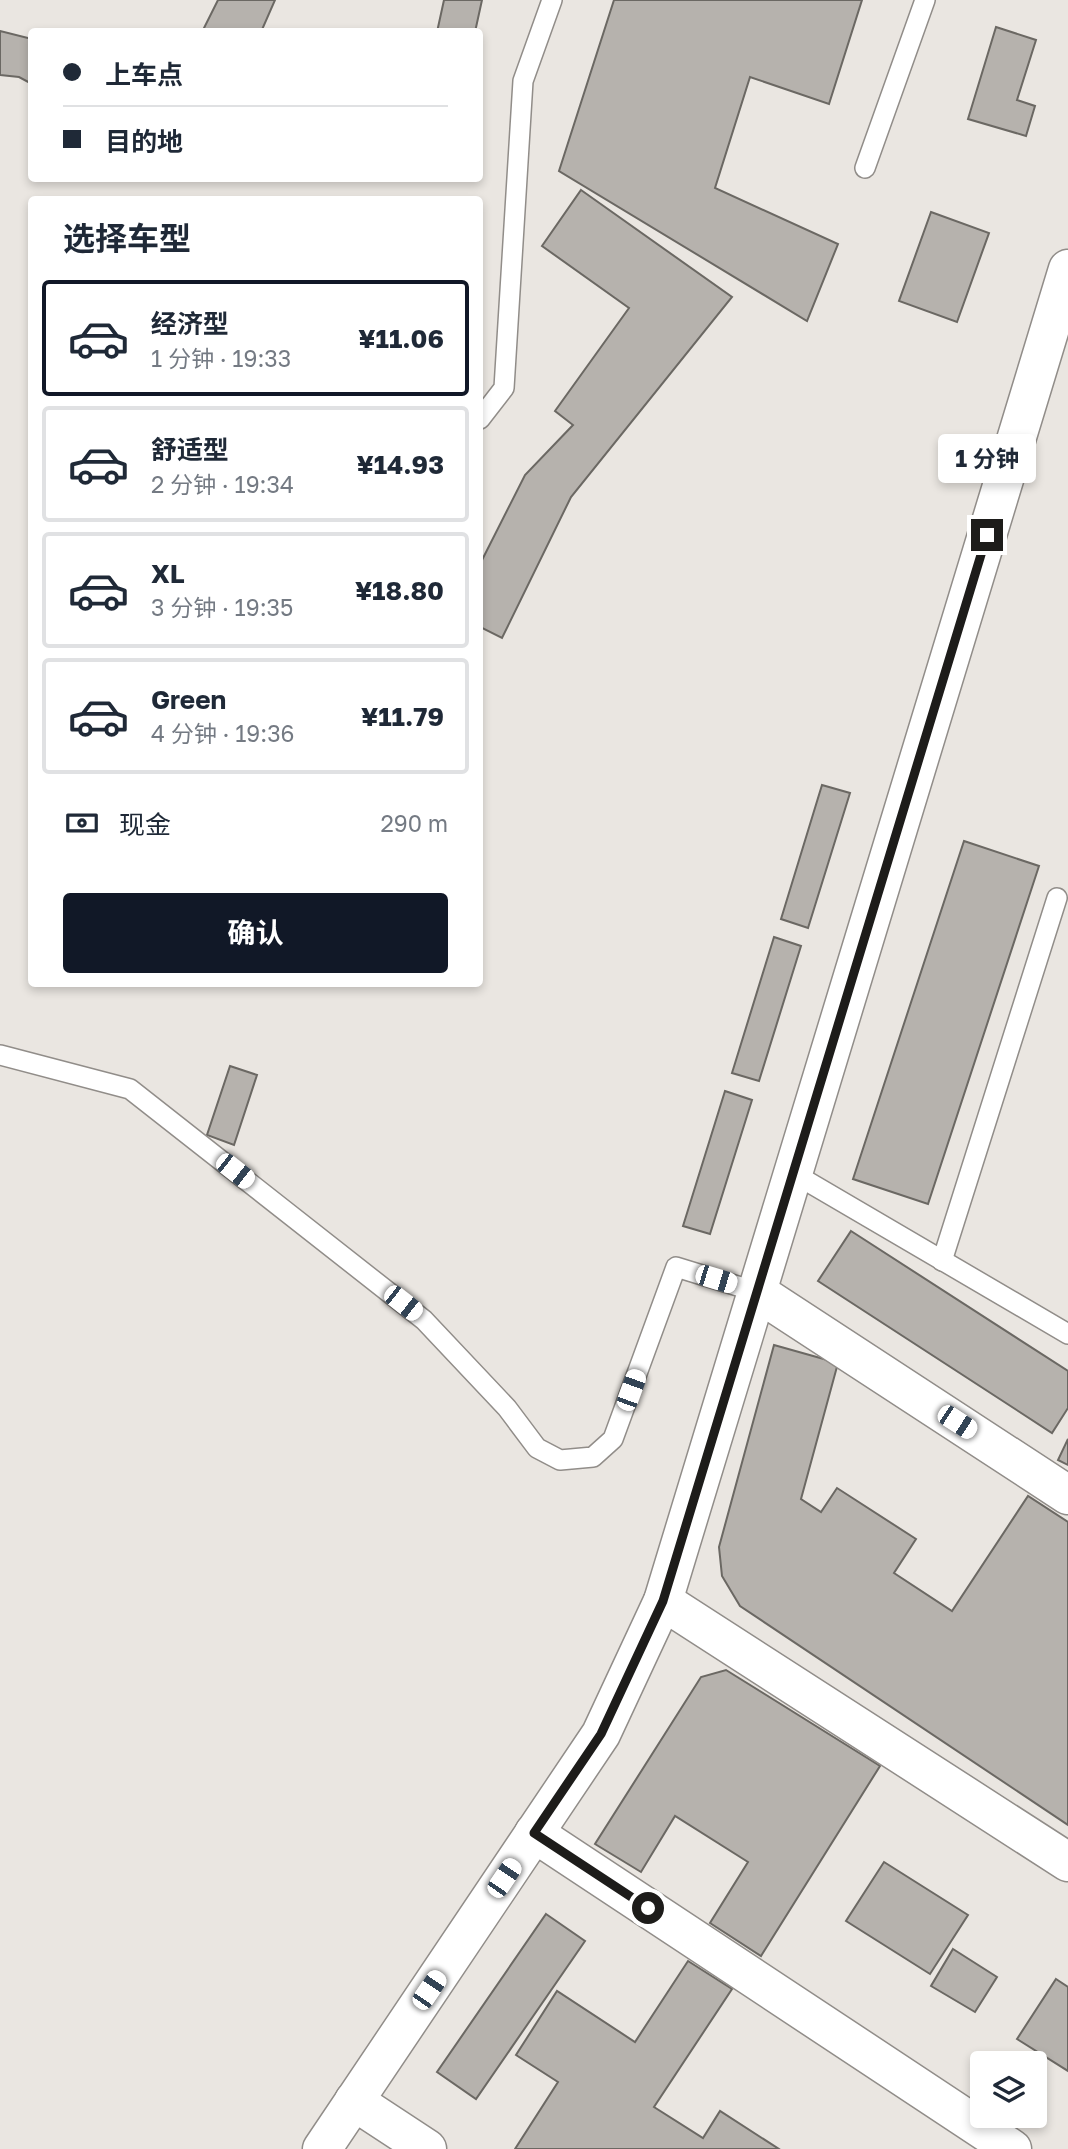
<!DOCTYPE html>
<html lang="zh">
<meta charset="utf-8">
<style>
body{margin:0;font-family:"Golos Text","Noto Sans SC",sans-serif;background:#f2f2f3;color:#1f2937;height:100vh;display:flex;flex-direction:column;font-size:26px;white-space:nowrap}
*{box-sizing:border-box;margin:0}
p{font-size:23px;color:#747a83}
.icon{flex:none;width:38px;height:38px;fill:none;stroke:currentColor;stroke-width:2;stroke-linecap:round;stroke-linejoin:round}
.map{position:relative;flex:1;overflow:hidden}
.drawer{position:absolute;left:28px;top:196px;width:455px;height:791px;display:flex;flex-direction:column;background:#fff;border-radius:7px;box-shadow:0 4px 10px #0003}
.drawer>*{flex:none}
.banner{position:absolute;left:28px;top:28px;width:455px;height:154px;border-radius:7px;box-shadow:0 4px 10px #0003;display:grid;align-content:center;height:154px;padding:0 35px;background:#fff}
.tools{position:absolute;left:970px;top:2051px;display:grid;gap:14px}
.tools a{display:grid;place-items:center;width:77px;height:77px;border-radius:7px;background:#fff;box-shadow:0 4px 10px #0003;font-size:35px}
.end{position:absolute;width:32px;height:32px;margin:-16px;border:9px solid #1d1c1a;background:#fff;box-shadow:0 0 0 4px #fff}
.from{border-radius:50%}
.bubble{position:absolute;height:49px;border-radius:7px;background:#fff;box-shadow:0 4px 10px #0003;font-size:23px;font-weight:700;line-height:49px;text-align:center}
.car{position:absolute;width:21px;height:42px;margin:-21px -10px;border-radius:9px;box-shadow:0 0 5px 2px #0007;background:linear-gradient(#fff 24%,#345 0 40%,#fff 0 76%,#345 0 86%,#fff 0)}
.banner b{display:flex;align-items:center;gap:24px;height:66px;font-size:26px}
.banner b+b{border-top:2px solid #e0e1e3}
.banner i{width:18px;height:18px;background:#1f2937}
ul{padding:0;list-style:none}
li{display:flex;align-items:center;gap:21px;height:116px;margin:0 14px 10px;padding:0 21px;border:4px solid #e0e1e3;border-radius:7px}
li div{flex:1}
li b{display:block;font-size:26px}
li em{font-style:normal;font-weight:700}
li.selected{border-color:#111827}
li>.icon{width:63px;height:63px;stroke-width:1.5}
h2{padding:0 35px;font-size:32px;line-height:84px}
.pay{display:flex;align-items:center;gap:18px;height:77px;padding:0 35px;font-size:26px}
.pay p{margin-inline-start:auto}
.action{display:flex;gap:14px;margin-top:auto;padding:14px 35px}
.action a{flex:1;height:80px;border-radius:7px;background:#111827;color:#fff;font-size:28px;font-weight:700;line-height:80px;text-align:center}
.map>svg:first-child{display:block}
.building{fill:#b6b2ad;stroke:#6b6863;stroke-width:2}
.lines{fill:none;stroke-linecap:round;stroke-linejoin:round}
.lane-casing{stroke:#918d89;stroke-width:22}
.street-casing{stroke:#918d89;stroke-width:41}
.lane{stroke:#fff;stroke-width:19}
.street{stroke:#fff;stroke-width:38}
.route{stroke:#1d1c1a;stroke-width:9}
</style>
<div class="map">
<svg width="1068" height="2149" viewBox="0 0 1068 2149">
<rect width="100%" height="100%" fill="#eae6e1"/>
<g class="building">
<path d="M218,0H275L261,32H202Z"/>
<path d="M444,0H482L475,32H437Z"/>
<path d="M614,0H862L829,104L750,77L715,188L838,244L807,321L559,171Z"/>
<path d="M996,27L1036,40L1017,100L1035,106L1026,136L968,119Z"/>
<path d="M0,31L32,39V84L19,77L0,75Z"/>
<path d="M581,190L732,297L571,497L502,638L480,627V564L525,475L573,425L555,411L629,308L542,246Z"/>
<path d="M931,212L989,233L957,322L899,301Z"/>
<path d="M822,785L850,793L808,928L781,919Z"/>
<path d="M964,841L1039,866L928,1204L853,1179Z"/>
<path d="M774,937L801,946L759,1081L732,1073Z"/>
<path d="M230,1066L257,1075L234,1145L207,1135Z"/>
<path d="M725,1091L752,1100L710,1234L683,1226Z"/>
<path d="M851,1231L1068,1371V1408L1052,1433L818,1281Z"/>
<path d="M774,1345L838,1363L801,1499L821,1512L837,1488L916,1539L894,1573L952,1611L1028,1496L1068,1522V1825L740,1606L722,1576L719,1547Z"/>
<path d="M1068,1439V1465L1058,1460Z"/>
<path d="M726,1670L880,1766L761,1956L710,1923L748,1862L675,1816L641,1872L595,1844L701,1677Z"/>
<path d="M884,1862L968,1915L930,1974L846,1921Z"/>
<path d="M546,1914L585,1941L476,2099L437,2072Z"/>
<path d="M953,1949L997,1977L975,2012L931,1986Z"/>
<path d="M688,1961L732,1989L654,2107L703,2138L720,2111L779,2149H515L558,2082L516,2055L557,1991L635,2042Z"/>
<path d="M1056,1979L1068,1987V2071L1017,2039Z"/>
</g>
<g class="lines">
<g class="lane-casing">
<g id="lane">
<path d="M865,168L925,0"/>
<path d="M480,419L504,388L523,81L552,0"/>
<path d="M0,1055L130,1089L424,1320L507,1408L537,1448L560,1460L593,1457L613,1439L676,1267L757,1292"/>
<path d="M793,1173L1068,1334"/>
<path d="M942,1261L1057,898"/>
</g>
</g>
<g class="street-casing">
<g id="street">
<path d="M757,1292L1068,1495"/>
<path d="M663,1601L1068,1862"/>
<path d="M534,1833L1012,2149"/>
<path d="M354,2101L427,2149"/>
<path d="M322,2149L601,1734L663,1601L1068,269"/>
</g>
</g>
<use href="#lane" class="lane"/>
<use href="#street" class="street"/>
</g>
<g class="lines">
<path class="route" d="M648,1908L534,1833L601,1734L663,1601L987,535"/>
</g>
</svg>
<div class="tools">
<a><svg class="icon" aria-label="layers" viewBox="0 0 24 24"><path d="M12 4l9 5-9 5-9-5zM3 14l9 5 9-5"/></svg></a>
</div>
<i class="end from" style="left:648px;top:1908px"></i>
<i class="end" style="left:987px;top:535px"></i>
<div class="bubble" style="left:938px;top:434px;width:98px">1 分钟</div>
<i class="car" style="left:235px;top:1171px;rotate:128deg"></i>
<i class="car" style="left:716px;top:1279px;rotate:107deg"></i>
<i class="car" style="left:403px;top:1303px;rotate:128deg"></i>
<i class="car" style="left:631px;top:1390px;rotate:20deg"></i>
<i class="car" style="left:957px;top:1422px;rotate:123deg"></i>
<i class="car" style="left:504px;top:1878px;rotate:34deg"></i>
<i class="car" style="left:429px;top:1990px;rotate:34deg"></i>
<div class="banner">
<b><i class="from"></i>上车点</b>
<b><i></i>目的地</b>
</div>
<section class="drawer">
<h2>选择车型</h2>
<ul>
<li class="selected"><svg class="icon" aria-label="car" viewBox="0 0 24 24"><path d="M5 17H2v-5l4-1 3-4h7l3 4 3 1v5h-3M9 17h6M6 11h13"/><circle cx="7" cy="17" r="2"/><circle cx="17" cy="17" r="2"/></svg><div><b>经济型</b><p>1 分钟 · 19:33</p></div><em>¥11.06</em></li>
<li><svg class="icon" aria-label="car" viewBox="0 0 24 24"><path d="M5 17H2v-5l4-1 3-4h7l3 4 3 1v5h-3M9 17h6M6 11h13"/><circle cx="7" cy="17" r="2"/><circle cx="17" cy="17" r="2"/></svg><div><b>舒适型</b><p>2 分钟 · 19:34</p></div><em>¥14.93</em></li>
<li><svg class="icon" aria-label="car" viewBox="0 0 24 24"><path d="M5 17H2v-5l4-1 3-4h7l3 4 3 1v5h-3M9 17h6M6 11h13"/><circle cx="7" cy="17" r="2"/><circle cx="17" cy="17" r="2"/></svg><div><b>XL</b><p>3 分钟 · 19:35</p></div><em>¥18.80</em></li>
<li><svg class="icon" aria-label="car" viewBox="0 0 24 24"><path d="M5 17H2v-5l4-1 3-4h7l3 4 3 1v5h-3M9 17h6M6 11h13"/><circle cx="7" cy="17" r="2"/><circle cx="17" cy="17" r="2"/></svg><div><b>Green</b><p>4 分钟 · 19:36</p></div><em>¥11.79</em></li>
</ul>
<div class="pay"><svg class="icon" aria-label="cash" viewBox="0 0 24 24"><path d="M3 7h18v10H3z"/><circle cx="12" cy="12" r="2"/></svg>现金<p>290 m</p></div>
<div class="action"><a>确认</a></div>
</section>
</div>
